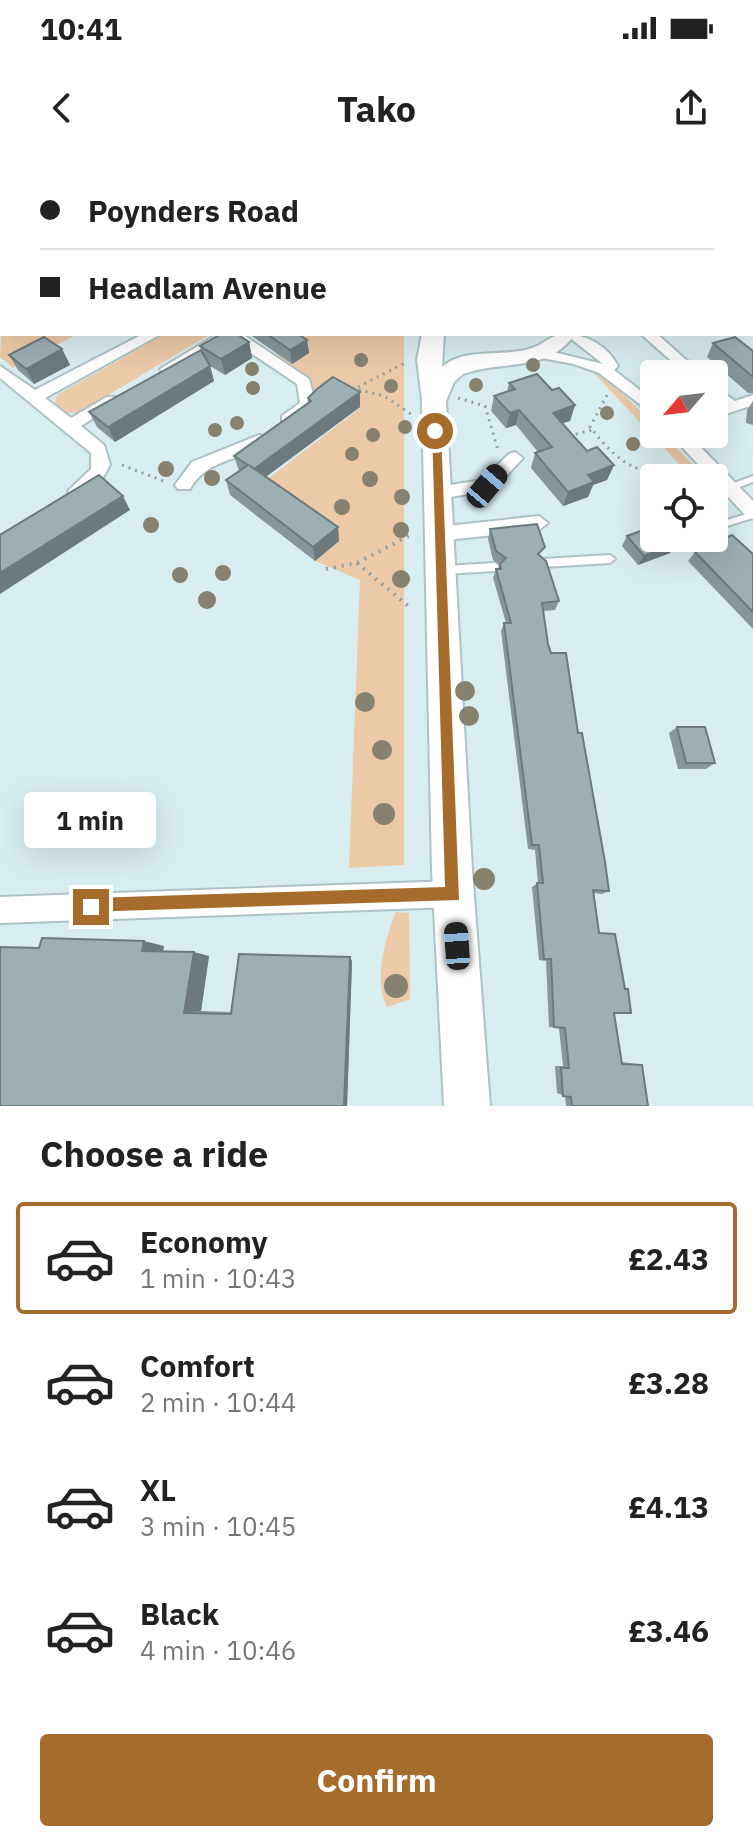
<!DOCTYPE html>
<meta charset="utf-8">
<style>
body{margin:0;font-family:"IBM Plex Sans",sans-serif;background:#f6f6f6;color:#222;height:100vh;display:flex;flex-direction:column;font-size:30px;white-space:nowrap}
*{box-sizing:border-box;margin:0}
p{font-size:26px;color:#767676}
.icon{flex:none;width:44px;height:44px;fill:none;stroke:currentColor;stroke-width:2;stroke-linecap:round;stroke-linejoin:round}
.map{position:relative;height:946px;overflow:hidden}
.drawer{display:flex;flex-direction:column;background:#fff;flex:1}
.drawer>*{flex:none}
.banner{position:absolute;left:0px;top:0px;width:754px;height:176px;box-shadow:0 8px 32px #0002;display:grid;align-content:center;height:176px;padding:0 40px;background:#fff}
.needle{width:52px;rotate:242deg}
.tools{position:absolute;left:640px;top:200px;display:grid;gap:16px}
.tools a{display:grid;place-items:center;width:88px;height:88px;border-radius:8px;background:#fff;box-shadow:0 8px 32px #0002;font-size:40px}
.end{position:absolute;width:36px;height:36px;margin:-18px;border:10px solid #a66c2b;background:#fff;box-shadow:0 0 0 4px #fff}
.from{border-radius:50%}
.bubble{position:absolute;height:56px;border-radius:8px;background:#fff;box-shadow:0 8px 32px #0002;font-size:26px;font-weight:700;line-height:56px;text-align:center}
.car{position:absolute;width:24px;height:48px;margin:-24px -12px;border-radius:10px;box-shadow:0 0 6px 2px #0007;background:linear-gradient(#222 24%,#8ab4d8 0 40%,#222 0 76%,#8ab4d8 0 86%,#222 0)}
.banner b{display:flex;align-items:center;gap:28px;height:76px;font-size:30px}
.banner b+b{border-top:2px solid #e0e0e0}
.banner i{width:20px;height:20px;background:#222}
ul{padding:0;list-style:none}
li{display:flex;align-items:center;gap:24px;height:112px;margin:0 16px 12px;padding:0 24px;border:4px solid transparent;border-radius:8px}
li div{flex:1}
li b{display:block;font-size:30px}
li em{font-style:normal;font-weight:700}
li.active{border-color:#a66c2b}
li>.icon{width:72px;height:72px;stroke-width:1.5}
h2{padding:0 40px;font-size:36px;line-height:96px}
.cta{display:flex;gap:16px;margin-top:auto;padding:16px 40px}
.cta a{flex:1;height:92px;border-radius:8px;background:#a66c2b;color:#fff;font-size:32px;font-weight:700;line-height:92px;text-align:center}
.status{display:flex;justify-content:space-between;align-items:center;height:56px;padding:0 40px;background:#fff;direction:ltr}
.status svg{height:22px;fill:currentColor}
header{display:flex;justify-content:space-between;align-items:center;height:104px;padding:0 40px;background:#fff;font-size:36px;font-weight:700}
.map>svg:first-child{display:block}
.green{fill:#ecc9a7}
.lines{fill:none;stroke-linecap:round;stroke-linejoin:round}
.service-casing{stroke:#aec2c5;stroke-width:4}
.minor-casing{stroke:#aec2c5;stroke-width:4}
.secondary-casing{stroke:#aec2c5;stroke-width:4}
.trunk-casing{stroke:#aec2c5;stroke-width:4}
.path-far1{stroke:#91a1a3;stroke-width:3;stroke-dasharray:2 5;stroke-linecap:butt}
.path{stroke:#91a1a3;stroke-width:4;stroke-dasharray:2 6;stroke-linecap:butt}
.service{fill:#fff;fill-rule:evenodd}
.minor{fill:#fff;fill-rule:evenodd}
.secondary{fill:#fff;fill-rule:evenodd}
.trunk{fill:#fff;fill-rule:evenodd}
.tree{fill:#878170}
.wall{fill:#86969a}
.shaded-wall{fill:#6d7a7d}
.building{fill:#9cafb3;stroke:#6d7a7d;stroke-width:2}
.route{fill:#a66c2b}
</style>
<div class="status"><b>10:41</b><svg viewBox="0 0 49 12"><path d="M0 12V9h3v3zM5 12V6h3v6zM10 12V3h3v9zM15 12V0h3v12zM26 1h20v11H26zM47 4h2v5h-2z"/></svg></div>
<header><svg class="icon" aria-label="back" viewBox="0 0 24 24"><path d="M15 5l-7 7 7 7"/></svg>Tako<svg class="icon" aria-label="share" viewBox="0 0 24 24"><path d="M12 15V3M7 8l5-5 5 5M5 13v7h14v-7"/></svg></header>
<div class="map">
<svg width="753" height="946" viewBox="0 0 753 946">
<rect width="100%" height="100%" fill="#d8edf0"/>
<g class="green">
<path d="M2,164V174H78L13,208L0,197Z"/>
<path d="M165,174H211L79,252L66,253L55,243L57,235Z"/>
<path d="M282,174H404V705L349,708L360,420L315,401L339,381L260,325L360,248L310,243L315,231L266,184Z"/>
<path d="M599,210L654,265V274H663L706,318H692L595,214Z"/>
<path d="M396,752L409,753L410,839L387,847C373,819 385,779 396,752Z"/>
</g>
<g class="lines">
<g class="service-casing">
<g id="service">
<path d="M753,316V322L729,331L725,328L726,326Z"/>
<path d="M753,352V358L714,370V364Z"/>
<path d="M610,395L615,399L610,403L543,407L538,403L543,399Z"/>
<path d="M495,403L500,407L495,411L445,414L440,410L445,406Z"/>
</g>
</g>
<g class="minor-casing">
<g id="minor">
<path d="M110,0H133L132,2Z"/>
<path d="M249,0H259L260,2H250Z"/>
<path d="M741,0H752L753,3L742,2Z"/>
<rect x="0" y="55" width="2" height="8"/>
<path d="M143,174H161L45,238L71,258L107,237H117L120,241L81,266L104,285L110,304C104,319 89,340 71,335L68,331L91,309V293L0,218V206L35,230Z"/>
<path d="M218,174H242L309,219L316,245C309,254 295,267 282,264V256L300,243L297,224L230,179L172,212H162L160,209Z"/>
<path d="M565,174C586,174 608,186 618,206L614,210L654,241V255L599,213L574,204L536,197V191L541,189L603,204Z"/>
<path d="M641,174H657L702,214H686Z"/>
<path d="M714,226L735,241L753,235V245L714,258V247L721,245L714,239Z"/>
<path d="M670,274H688L753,341V359L747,357Z"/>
<path d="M259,275L265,277V285C238,301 207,299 190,329H178L175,325L192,302Z"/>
<path d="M515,292L523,298L493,330L438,339L429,333L438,327L482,320L509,294Z"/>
<path d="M539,356L548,363L539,370L438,381L429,374L438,367Z"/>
<path d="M453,721L462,725L466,734L462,743L453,747L0,763V737Z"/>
</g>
</g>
<g class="secondary-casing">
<rect id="secondary" x="0" y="74" width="2" height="10"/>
</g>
<g class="trunk-casing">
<g id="trunk">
<path d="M422,0H440L442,2H424Z"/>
<path d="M422,174H444L442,207C465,187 501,197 529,189C553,181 545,174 575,174C547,214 503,199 463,214L454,222L446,241L472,710L490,946H444L432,710L422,240L417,200Z"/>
</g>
</g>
<g class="path-far1">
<path d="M358,227L407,202"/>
<path d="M352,228L384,236L411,254"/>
<path d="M607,235L590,267C622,307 635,313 686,317"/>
<path d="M458,238L485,246L498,290"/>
<path d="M569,276L592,270"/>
<path d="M122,305L166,322"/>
</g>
<g class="path">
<path d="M357,403L412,449"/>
<path d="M326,409L357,403L412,374"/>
</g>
<use href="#service" class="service"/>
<use href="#minor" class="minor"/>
<use href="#secondary" class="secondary"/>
<use href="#trunk" class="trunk"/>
</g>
<g class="tree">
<circle cx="361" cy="200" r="7"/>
<circle cx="533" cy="205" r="7"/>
<circle cx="252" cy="209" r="7"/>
<circle cx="476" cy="225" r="7"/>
<circle cx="391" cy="226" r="7"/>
<circle cx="253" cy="228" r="7"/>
<circle cx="607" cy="253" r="7"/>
<circle cx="237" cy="263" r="7"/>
<circle cx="405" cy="267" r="7"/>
<circle cx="215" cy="270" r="7"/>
<circle cx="373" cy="275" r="7"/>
<circle cx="633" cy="284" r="7"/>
<circle cx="352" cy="294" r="7"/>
<circle cx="166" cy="309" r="8"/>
<circle cx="212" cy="318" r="8"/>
<circle cx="370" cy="319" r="8"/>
<circle cx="402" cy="337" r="8"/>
<circle cx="342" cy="347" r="8"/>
<circle cx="151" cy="365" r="8"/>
<circle cx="401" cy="370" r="8"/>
<circle cx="223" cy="413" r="8"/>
<circle cx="180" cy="415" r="8"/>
<circle cx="401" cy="419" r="9"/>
<circle cx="207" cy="440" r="9"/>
<circle cx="465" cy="531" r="10"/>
<circle cx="365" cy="542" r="10"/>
<circle cx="469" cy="556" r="10"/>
<circle cx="382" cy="590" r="10"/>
<circle cx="384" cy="654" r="11"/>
<circle cx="484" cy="719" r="11"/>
<circle cx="396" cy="826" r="12"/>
</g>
<g class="wall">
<path d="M480,0H508L485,2H482Z"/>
<path d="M249,174H298L307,180L309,193L292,204Z"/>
<path d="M249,182L252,198L225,215L210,206L214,221L115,282L97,267L89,252L201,191L200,186Z"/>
<path d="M713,183L753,191V233H748L707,197Z"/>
<path d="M62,189L70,205L34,224L18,210L9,195Z"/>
<path d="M509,223L552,230L575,245L570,261L562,263L587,291L614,305L607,320L593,325L588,337L563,346L531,308L535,293L538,292L516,265L506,268L491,251L494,236L507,232Z"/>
<path d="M308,238L360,247L266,317L338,367L339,381L315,401L230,335L226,320L239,311L234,296L308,243Z"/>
<path d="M753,241V265L746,263L747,250Z"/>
<path d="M490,369L541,397L559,441L555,450L543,451L548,484L578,573L609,731L602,734L594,733L599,773L622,902L642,905L648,946H566L565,936L557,933L555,906H563L559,868L549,867L546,801L539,800L532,727L538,723L535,690L528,689L501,471L504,463H506L493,418L496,409H498L499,404L493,400L488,379Z"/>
<path d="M627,376L676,384L670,393L638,405L622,386Z"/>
<path d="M695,392L753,394V469L688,401Z"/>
<path d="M677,567L715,603L706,609H678L669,573Z"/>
<path d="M164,786L163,792L209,796L201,851L231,852L352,801L347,946H0L39,788Z"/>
</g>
<g class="shaded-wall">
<rect x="0" y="29" width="2" height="21"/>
<path d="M0,146H2V163L0,164Z"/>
<path d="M307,180L309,193L292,204L290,190Z"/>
<path d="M249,182L252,198L225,215L221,199Z"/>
<path d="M62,189L70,205L34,224L26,209Z"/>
<path d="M210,206L214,221L115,282L108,267Z"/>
<path d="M360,232V247L257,323L254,309Z"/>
<path d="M575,245L570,261L548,268L553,253Z"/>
<path d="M519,250L516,265L506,268L510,253Z"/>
<path d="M614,305L607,320L593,325L588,337L563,346L568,332L588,315Z"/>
<path d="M123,336L130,350L0,434V413Z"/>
<path d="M338,367L339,381L315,401L313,387Z"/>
<path d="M676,384L670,393L638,405L644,396Z"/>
<path d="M144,781L164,786L162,795L142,791Z"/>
<path d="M194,792L209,796L201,851L184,853Z"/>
<path d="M350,797L352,801L347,946H344Z"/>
</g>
<g class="building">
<path d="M0,0H77L75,2H2V29H0Z"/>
<path d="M123,0H245L246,2H124Z"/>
<path d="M276,0H391L392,1L276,2Z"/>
<path d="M531,0H716L718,2H532Z"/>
<path d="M752,2H753V36L752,35Z"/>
<path d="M0,134L2,135V146H0Z"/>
<path d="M221,174H237L249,182L221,199L200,186Z"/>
<path d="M267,174H298L307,180L290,190Z"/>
<path d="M44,177L62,189L26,209L9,195Z"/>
<path d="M735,177L753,191V217L713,183Z"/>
<path d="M201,190L210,206L108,267L89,252Z"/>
<path d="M537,214L552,230L559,228L575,245L553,253L587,291L597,287L614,305L588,315L594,322L568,332L535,293L552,287L519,250L510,253L494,236L515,229L509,223Z"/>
<path d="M333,217L360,232L254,309L249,305L338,367L313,387L226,320L248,305L234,296L311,241L308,238L317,229Z"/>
<path d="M99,315L123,336L0,413V375Z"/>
<path d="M537,364L545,387L538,394L546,401L559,441L542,443L548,484L551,493H566L578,573H582L605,702L609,731L593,730L599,773L615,774L625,829H628L631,853H614L622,904L642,905L648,946H572L571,937L563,936L561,908H569L565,868L554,867L551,799H544L537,723H543L539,685H532L504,463H511L496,409H501L500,404L506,398L496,391L490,369Z"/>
<path d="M654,366V378H671L676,384L644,396L627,376Z"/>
<path d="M732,375L753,394V452L695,392Z"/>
<path d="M677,567H705L715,603H686Z"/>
<path d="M42,778L144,781L142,791L194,792L184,853L231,854L239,794L350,797L344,946H0V787L39,788Z"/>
</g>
<path class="route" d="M432,268L441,271L459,740L85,752V741L91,738L445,727Z"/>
</svg>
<div class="tools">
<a><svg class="needle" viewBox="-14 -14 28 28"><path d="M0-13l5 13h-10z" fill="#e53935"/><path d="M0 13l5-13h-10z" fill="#767676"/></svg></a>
<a><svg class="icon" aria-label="locate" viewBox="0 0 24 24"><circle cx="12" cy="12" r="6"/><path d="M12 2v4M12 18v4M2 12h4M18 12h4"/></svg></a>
</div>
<i class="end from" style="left:435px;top:271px"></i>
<i class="end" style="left:91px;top:747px"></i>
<div class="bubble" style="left:24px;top:632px;width:132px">1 min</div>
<i class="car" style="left:487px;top:326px;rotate:40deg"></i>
<i class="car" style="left:457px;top:786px;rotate:356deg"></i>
<div class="banner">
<b><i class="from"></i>Poynders Road</b>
<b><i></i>Headlam Avenue</b>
</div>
</div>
<section class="drawer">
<h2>Choose a ride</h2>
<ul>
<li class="active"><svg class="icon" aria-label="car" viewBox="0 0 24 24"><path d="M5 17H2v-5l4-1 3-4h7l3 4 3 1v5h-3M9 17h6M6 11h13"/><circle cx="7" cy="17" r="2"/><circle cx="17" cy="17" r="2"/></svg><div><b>Economy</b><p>1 min · 10:43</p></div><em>£2.43</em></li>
<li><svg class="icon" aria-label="car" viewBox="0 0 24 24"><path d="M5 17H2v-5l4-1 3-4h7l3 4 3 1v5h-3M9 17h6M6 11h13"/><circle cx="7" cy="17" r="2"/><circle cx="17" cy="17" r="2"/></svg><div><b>Comfort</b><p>2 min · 10:44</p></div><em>£3.28</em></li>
<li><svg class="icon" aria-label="car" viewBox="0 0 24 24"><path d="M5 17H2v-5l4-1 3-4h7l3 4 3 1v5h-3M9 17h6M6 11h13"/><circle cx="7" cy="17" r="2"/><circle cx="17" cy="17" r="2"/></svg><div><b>XL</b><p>3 min · 10:45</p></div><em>£4.13</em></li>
<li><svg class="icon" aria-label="car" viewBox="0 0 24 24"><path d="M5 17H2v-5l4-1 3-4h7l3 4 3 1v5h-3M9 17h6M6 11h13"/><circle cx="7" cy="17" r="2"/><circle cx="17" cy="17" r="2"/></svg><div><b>Black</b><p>4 min · 10:46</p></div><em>£3.46</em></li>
</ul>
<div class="cta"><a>Confirm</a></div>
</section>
